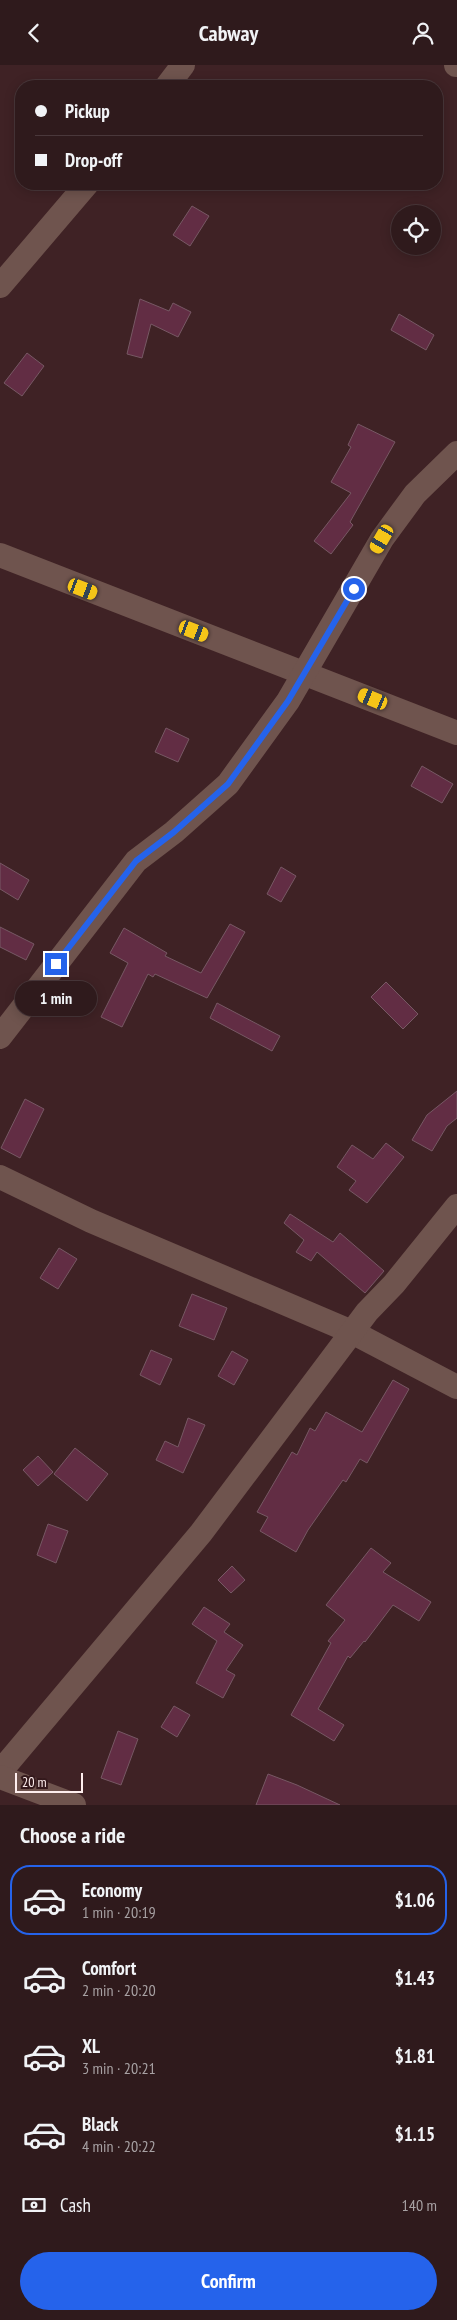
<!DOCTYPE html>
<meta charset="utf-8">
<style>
body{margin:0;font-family:"PT Sans Narrow",sans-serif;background:#3b2729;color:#f1f3f6;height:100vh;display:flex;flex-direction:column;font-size:19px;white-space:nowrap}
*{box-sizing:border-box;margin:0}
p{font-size:16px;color:#a7a1a3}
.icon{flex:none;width:28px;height:28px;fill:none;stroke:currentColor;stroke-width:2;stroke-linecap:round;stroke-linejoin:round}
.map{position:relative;height:1740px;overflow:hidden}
.drawer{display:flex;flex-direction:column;background:#2f1a1c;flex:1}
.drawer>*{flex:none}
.hud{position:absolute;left:15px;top:15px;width:428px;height:110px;border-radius:20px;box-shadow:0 2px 12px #0003,0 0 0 1px #4a383b;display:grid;align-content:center;height:110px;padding:0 20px;background:#2f1a1c}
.controls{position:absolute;left:391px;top:140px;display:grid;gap:10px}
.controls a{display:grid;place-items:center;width:50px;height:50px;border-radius:50%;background:#2f1a1c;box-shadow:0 2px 12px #0003,0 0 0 1px #4a383b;font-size:25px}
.scale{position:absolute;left:15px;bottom:12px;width:68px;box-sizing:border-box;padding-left:5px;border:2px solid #feeeee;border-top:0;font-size:14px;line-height:18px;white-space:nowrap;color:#feeeee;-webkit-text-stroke:4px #34191c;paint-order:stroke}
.end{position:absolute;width:22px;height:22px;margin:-11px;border:6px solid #2563eb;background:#fff;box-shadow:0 0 0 2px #fff}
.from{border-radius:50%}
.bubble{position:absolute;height:35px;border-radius:18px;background:#2f1a1c;box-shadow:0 2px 12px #0003,0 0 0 1px #4a383b;font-size:16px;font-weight:600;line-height:35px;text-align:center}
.car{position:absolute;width:15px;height:30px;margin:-15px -8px;border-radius:6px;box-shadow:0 0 4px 1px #0007;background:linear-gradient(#f5c518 24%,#345 0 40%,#f5c518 0 76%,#345 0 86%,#f5c518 0)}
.hud b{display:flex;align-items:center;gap:18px;height:48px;font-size:19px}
.hud b+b{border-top:1px solid #4a383b}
.hud i{width:12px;height:12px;background:#f1f3f6}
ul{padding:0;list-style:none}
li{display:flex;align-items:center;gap:15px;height:70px;margin:0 10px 8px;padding:0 10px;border:2px solid transparent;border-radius:20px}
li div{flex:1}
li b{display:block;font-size:19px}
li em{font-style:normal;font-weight:600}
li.selected{border-color:#2563eb}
li>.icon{width:45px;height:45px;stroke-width:1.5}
h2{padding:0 20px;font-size:22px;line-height:60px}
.pay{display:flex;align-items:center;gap:12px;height:55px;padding:0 20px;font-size:19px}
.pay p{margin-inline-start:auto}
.cta{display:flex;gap:10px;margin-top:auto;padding:10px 20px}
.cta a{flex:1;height:58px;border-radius:30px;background:#2563eb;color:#fff;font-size:20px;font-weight:600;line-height:58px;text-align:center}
header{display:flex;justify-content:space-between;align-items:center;height:65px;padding:0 20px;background:#2f1a1c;font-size:22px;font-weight:600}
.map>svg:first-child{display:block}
.building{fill:#622d44;stroke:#775864}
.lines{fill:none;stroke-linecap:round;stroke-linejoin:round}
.street{stroke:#6f544e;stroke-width:24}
.route{stroke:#2563eb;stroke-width:6}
</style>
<header><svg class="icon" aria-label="back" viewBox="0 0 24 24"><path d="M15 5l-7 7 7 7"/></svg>Cabway<svg class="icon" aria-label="person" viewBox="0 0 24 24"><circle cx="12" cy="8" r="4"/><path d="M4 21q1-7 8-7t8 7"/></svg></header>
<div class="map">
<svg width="457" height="1740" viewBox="0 0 457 1740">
<rect width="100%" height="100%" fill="#3f2225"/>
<g class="building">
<path d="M192,141L209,151L190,181L173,170Z"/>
<path d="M140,234L169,246L173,238L191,247L178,272L151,259L142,293L127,289Z"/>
<path d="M399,249L434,270L426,285L391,265Z"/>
<path d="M27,288L44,301L22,331L4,318Z"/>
<path d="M358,359L395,377L350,457L353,460L331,489L314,476L351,428L331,417L351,382L348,380Z"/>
<path d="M166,663L189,674L178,697L155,687Z"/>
<path d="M422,701L453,719L442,738L411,721Z"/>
<path d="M0,798L29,815L18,835L0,824Z"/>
<path d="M281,802L296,811L281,837L267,829Z"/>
<path d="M230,859L245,867L207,933L155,909L153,912L148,909L122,962L101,952L128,898L110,888L124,863L167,888L165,891L201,908Z"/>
<path d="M0,862L34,879L26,895L0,882Z"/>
<path d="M386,917L418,949L403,964L371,932Z"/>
<path d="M217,938L280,971L272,986L210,953Z"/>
<path d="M457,1026V1053L447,1061L432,1086L412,1075L427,1050Z"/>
<path d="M25,1034L44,1044L20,1093L1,1083Z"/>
<path d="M386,1078L404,1092L367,1138L349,1125L356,1116L337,1102L352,1080L373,1094Z"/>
<path d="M290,1149L333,1177L340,1168L384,1206L365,1228L317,1187L311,1196L296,1187L304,1175L284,1158Z"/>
<path d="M59,1183L77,1194L58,1224L40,1213Z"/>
<path d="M192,1229L227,1243L214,1275L179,1261Z"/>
<path d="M151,1285L172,1294L160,1320L140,1310Z"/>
<path d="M232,1286L248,1295L234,1320L218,1311Z"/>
<path d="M393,1315L409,1324L367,1398L360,1394L346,1417L343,1415L308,1465L296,1487L260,1466L268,1452L257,1447L292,1387L297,1390L310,1363L315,1366L326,1347L362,1367Z"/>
<path d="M188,1353L205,1360L183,1408L156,1395L165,1376L178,1382Z"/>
<path d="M75,1383L108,1409L87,1436L54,1409Z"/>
<path d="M38,1391L53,1407L38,1421L23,1405Z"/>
<path d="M48,1459L68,1466L56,1498L37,1490Z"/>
<path d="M371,1483L391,1498L383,1507L431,1537L419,1556L393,1540L365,1577L364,1576L350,1593L348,1591L318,1644L344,1660L334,1676L291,1650L331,1578L328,1576L345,1555L326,1540Z"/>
<path d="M232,1501L245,1515L231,1528L218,1515Z"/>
<path d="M204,1542L230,1559L224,1567L243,1580L226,1605L235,1610L223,1633L196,1618L217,1576L192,1559Z"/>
<path d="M174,1641L190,1650L177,1672L161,1662Z"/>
<path d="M118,1666L138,1674L121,1720L101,1713Z"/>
<path d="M268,1709L297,1720L340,1740H256Z"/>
</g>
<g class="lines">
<g class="street">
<path d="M456,0H457"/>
<path d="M167,21L183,0"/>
<path d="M0,221L87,119"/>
<path d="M0,490L457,668"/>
<path d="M0,972L136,796L174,767L228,719L288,636L382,474L415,429L457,388"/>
<path d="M0,1112L91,1156L352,1267L457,1322"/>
<path d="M0,1707L201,1468L367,1247L394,1219L457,1141"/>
<path d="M0,1712L74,1740"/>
</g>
</g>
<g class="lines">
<path class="route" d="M56,899L136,796L174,767L228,719L288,636L354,524"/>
</g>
</svg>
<div class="controls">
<a><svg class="icon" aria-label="locate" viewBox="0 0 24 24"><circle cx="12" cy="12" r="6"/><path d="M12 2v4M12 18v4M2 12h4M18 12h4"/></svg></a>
</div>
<div class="scale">20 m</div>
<i class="end from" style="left:354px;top:524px"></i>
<i class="end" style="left:56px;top:899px"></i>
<div class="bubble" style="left:15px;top:916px;width:82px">1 min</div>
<i class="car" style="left:382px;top:474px;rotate:210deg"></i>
<i class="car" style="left:83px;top:524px;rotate:111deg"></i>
<i class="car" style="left:194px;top:566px;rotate:111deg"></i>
<i class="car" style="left:373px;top:634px;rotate:292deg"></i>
<div class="hud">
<b><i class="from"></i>Pickup</b>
<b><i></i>Drop-off</b>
</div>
</div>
<section class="drawer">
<h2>Choose a ride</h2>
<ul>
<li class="selected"><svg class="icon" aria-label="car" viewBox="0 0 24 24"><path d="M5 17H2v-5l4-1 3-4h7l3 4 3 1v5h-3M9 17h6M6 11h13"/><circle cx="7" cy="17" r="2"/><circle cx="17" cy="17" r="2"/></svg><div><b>Economy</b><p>1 min · 20:19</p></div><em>$1.06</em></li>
<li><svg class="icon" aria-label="car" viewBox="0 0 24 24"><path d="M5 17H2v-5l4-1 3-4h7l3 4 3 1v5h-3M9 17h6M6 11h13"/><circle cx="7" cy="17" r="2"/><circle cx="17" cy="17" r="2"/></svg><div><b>Comfort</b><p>2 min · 20:20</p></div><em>$1.43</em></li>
<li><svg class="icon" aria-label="car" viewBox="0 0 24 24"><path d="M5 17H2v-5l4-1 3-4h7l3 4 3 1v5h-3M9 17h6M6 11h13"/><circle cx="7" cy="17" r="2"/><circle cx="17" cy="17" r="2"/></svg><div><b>XL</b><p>3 min · 20:21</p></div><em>$1.81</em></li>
<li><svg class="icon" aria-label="car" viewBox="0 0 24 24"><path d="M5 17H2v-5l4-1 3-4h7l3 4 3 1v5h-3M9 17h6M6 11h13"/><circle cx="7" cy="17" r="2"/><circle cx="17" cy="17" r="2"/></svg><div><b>Black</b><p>4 min · 20:22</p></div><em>$1.15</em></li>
</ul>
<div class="pay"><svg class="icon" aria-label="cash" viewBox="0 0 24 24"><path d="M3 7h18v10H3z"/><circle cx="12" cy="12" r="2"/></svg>Cash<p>140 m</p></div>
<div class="cta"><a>Confirm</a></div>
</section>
